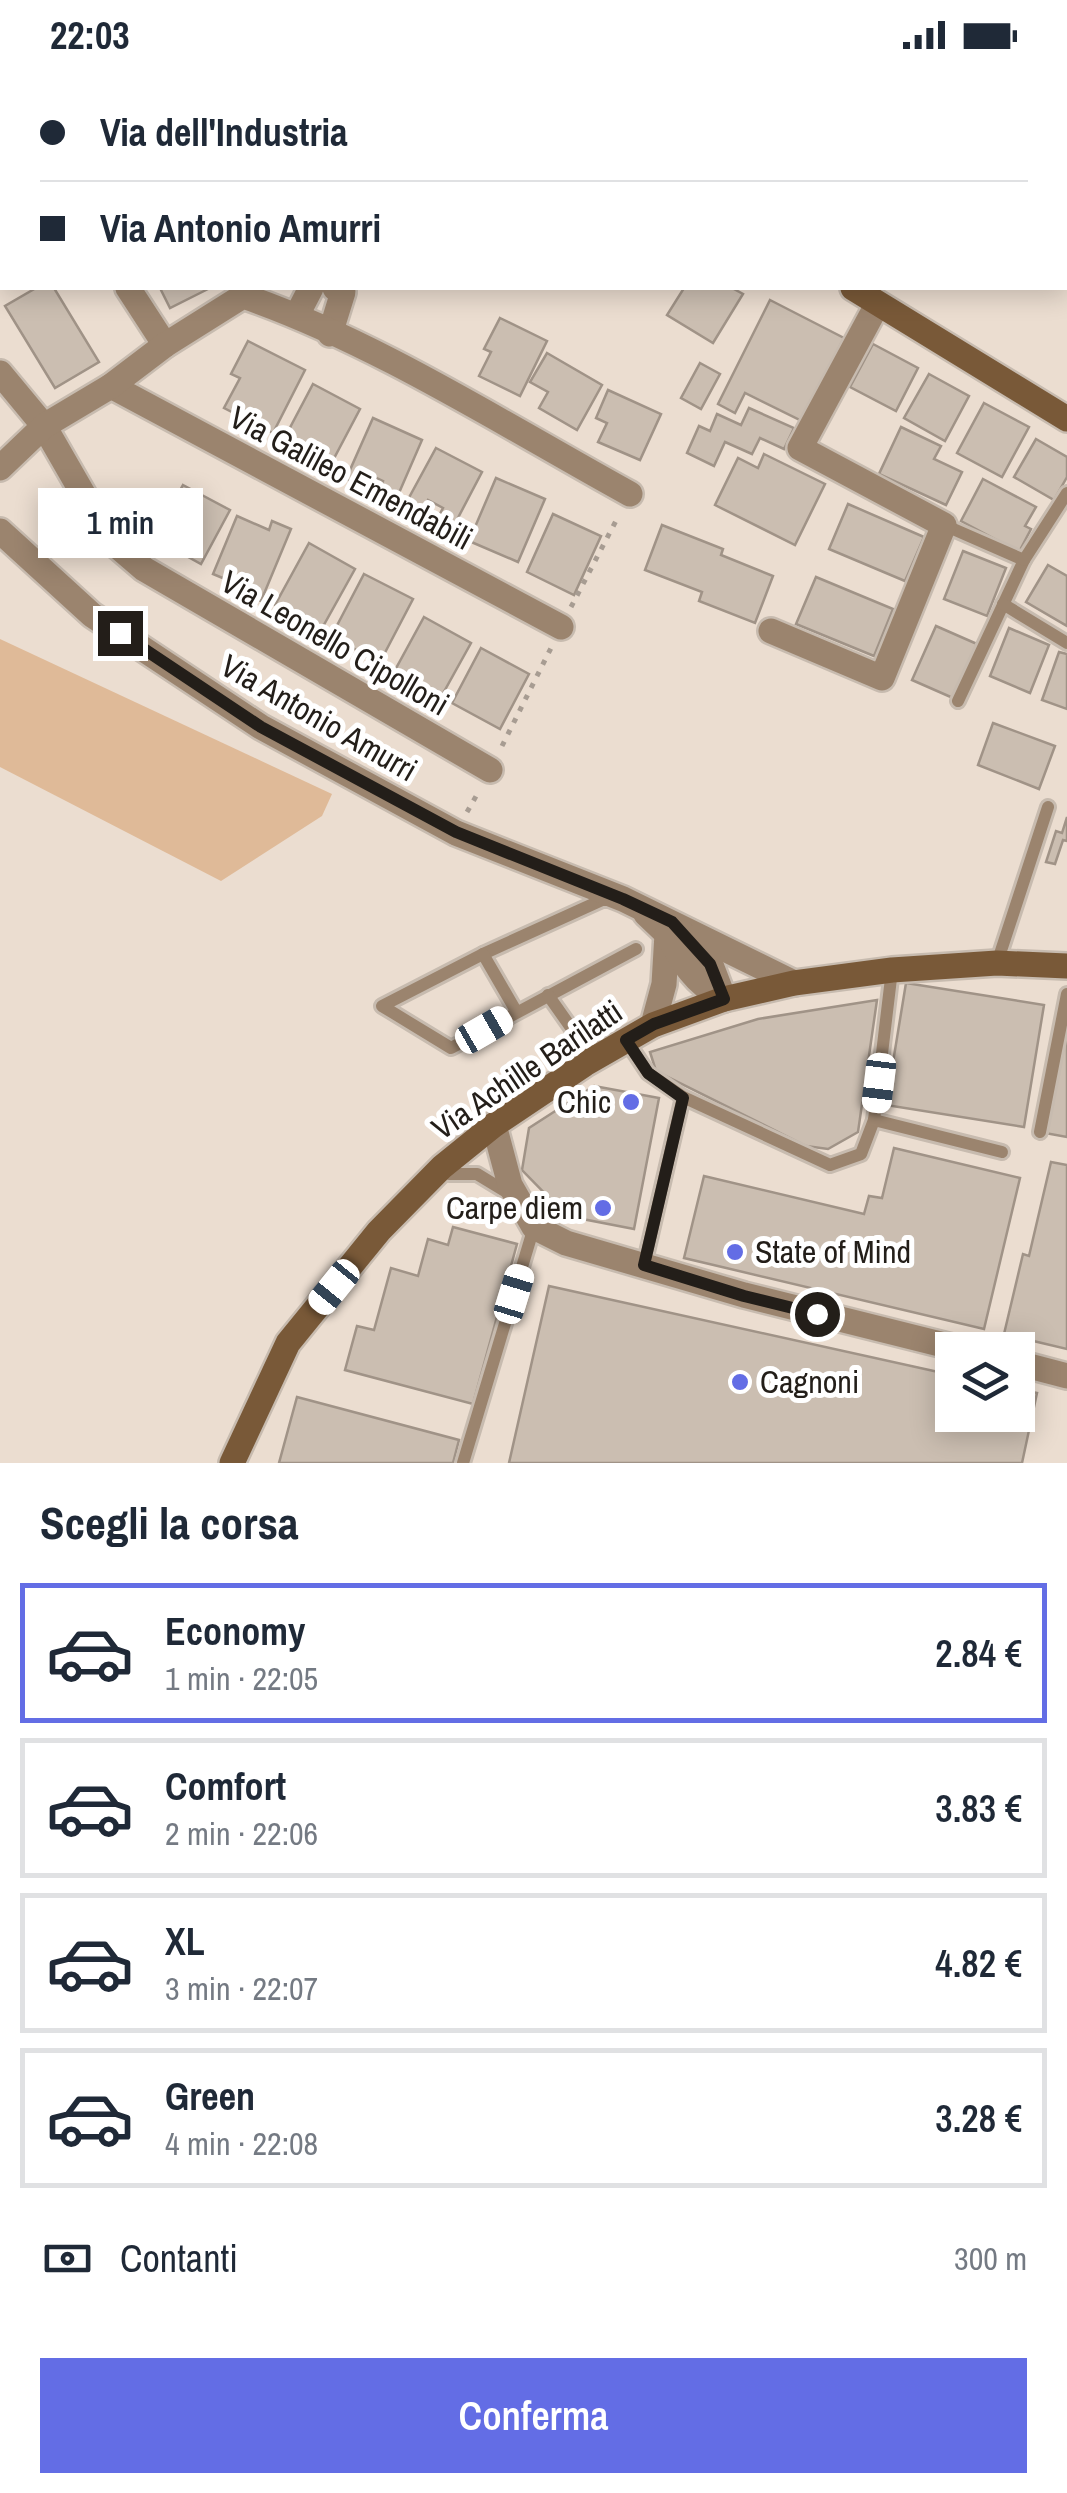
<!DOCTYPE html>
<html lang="it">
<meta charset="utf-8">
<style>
body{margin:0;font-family:"Archivo Narrow",sans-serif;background:#f2f2f3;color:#1f2937;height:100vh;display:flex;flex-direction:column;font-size:38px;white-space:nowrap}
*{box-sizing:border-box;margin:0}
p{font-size:32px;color:#747a83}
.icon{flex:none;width:55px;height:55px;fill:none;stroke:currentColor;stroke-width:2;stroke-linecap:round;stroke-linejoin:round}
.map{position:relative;height:1393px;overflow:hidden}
.details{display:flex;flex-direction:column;background:#fff;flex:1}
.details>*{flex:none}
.guide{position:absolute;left:0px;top:0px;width:1068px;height:220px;box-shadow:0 5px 25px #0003;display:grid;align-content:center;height:220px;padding:0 40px;background:#fff}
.controls{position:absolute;left:935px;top:1262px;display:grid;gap:20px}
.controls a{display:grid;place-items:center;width:100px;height:100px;border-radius:0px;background:#fff;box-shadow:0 5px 25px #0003;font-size:50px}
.end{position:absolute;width:45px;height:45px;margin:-22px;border:12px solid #231e19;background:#fff;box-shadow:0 0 0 5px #fff}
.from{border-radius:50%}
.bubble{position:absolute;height:70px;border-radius:0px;background:#fff;box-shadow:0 5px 25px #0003;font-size:32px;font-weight:600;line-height:70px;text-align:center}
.car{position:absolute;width:30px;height:60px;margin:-30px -15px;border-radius:12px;box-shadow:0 0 8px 2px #0007;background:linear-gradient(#fff 24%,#345 0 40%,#fff 0 76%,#345 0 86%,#fff 0)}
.guide b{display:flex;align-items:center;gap:35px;height:95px;font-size:38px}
.guide b+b{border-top:2px solid #e0e1e3}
.guide i{width:25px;height:25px;background:#1f2937}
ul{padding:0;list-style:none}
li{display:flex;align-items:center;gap:30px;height:140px;margin:0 20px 15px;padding:0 20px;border:5px solid #e0e1e3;border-radius:0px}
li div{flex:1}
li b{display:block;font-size:38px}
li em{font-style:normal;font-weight:600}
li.current{border-color:#636de5}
li>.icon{width:90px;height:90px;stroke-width:1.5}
h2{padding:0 40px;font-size:45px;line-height:120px}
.pay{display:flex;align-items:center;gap:25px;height:110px;padding:0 40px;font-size:38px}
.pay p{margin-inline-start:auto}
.action{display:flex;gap:20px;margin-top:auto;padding:20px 40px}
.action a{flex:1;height:115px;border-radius:0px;background:#636de5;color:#fff;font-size:40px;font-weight:600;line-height:115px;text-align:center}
.status{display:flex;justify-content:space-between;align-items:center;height:70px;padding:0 50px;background:#fff;direction:ltr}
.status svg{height:28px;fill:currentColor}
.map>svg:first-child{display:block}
.green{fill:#dfba98}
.building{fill:#cbbeb1;stroke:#a09387;stroke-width:2.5}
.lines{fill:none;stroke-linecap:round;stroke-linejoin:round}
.lane-casing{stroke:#c7bbaf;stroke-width:18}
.street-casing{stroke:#c7bbaf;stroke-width:30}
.secondary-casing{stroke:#c7bbaf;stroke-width:30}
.path{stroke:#a79c92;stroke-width:5;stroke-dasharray:5 8;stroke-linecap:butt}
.lane{stroke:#9b846e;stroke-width:12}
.street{stroke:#9b846e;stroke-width:25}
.secondary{stroke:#795938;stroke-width:25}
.route{stroke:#231e19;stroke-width:12}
.poi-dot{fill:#636de5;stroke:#fff;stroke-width:4}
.labels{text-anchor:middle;stroke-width:10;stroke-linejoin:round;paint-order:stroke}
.street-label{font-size:32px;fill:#231e19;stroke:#fff}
.poi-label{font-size:32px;fill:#231e19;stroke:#fff;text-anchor:end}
</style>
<div class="status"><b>22:03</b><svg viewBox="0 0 49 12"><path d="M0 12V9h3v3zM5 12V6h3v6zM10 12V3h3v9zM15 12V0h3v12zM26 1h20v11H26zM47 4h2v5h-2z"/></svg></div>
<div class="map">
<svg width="1067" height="1393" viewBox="0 0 1067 1393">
<rect width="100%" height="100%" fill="#ebddd0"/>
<path class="green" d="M0,569L332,724L322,746L221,811L0,697Z"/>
<g class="building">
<path d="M36,218H54L99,292L55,318L5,236Z"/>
<path d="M160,218H210L170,238Z"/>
<path d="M684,218H732L743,224L713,273L667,245Z"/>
<path d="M770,230L844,268L802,351L745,323L735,343L718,334Z"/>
<path d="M500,248L547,271L520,326L479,306L491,282L484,279Z"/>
<path d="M248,271L305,300L273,363L224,338L240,308L231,304Z"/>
<path d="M873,274L918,298L896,341L850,317Z"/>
<path d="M547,283L602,315L577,360L539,338L548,322L530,312Z"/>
<path d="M700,293L720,304L701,339L681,328Z"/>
<path d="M929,304L969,326L945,371L904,348Z"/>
<path d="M313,314L360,339L331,394L284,369Z"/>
<path d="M608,320L661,344L640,390L598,372L607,353L596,348Z"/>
<path d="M984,333L1029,357L1002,407L957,383Z"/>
<path d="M749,338L794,358L784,379L760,368L752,384L725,372L714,396L687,383L699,356L710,361L717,344L741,355Z"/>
<path d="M373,348L422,370L395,432L377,424L383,411L368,404L363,417L346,409Z"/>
<path d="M901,357L941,376L934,389L962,402L946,435L879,404Z"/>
<path d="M1036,369L1067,387V407L1054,430L1014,407Z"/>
<path d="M436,378L482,402L449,465L433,457L443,438L428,430L422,444L405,435Z"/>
<path d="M764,384L825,414L795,475L715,435L738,388L758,398Z"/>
<path d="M496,408L545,429L518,492L469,471Z"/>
<path d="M983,409L1036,437L1025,456L1031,459L1019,482L961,451Z"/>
<path d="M183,415L230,440L201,494L154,468Z"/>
<path d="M848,434L924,467L905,511L829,479Z"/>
<path d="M553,444L601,466L574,525L527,502Z"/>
<path d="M237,446L269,460L272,451L291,459L261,531L235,520L237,514L213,504Z"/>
<path d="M662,455L723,479L721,485L773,506L755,553L699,531L702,522L645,500Z"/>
<path d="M309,473L355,499L321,560L275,535Z"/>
<path d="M963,481L1006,498L987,546L944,529Z"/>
<path d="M1048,495L1067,506V556L1026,532Z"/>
<path d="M364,504L413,529L379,594L332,565Z"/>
<path d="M816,507L893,539L874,586L796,554Z"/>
<path d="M424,547L471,573L441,627L394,602Z"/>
<path d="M936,556L977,574L953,628L912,610Z"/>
<path d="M1009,558L1049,575L1030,623L990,606Z"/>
<path d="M481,578L529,604L500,659L452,633Z"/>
<path d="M1059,582L1067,584V639L1042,630Z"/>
<path d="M993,653L1055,676L1039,719L978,695Z"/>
<path d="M1067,747V771L1063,770L1055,794L1046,792L1056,761L1062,763Z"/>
<path d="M906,913L1044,935L1024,1057L886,1035Z"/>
<path d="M877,930L858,1062L828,1079L806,1076L656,1001L650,982L758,949Z"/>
<path d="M1067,951V1067L1045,1063Z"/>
<path d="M594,1016L659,1028L634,1159L567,1146L522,1100L529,1058Z"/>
<path d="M894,1078L1020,1108L984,1259L684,1188L704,1106L864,1144L869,1126L882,1128Z"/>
<path d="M1051,1092L1067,1095V1279L1004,1264L1023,1184L1029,1186Z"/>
<path d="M453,1157L517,1174L473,1334L345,1300L357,1256L374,1260L391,1198L418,1206L428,1169L448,1175Z"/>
<path d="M549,1216L952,1305V1345H1018V1319L1037,1323L1022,1393H509Z"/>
<path d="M297,1327L459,1370L453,1393H279Z"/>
</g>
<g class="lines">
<g class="lane-casing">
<g id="lane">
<path d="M683,2L684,0"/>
<path d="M944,455L1024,490L958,631"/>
<path d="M1024,490L1067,423"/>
<path d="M1003,534L1067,573"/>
<path d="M614,830H602L483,884L382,936L451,978L636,879"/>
<path d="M483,884L516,941"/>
<path d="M997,893L1048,737"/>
<path d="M548,925L572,959L585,994"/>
<path d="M626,970L648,1003L683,1027L830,1095L861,1084L874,1050L892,900"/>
<path d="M874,1050L1002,1082"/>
<path d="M1040,1062L1067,924"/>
<path d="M449,1104H477L510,1124"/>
<path d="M644,1195L683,1027"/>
<path d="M463,1393L534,1157"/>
</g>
</g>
<g class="street-casing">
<g id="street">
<path d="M128,218L165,275"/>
<path d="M297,245L311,218"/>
<path d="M330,264L343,222L335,218"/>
<path d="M0,303L44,356L109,469L144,499L490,700"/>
<path d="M111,316L561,557"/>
<path d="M0,398L44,356L111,316L165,275L243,226C374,271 508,357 630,424"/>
<path d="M0,461L92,545L261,657L456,763L623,829L794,913"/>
<path d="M771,561L882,608L944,455L800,378L877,235"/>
<path d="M646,844L667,864L664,914L653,955"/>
<path d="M682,863L711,895L724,929"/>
<path d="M667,864C683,893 694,913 724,929"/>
<path d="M494,1055L510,1115L534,1157L566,1173L744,1225L964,1280"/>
<path d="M1018,1293L1067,1306"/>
</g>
</g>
<g class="secondary-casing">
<g id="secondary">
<path d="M624,0L625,2"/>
<path d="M853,218L1067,349"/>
<path d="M232,1393L288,1273L379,1161L442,1097L494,1055L585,994L653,955L724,929L794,913L892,900L997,893L1067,896"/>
</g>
</g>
<g class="path">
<path d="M0,204L2,202"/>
<path d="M571,537L619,445"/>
<path d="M502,676L551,578"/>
<path d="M467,742L479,721"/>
</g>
<use href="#lane" class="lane"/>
<use href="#street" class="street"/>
<use href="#secondary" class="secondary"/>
</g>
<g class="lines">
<path class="route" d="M120,563L261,657L456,762L623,829L672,852L710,894L724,929L654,954L626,970L648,1003L683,1028L644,1195L744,1226L817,1244"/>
</g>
<g class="poi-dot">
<circle cx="631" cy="1032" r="10"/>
<circle cx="603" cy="1138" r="10"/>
<circle cx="735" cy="1182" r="10"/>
<circle cx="740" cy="1312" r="10"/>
</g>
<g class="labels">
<g class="street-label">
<text transform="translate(351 408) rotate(28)" y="11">Via Galileo Emendabili</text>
<text transform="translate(335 573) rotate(30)" y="11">Via Leonello Cipolloni</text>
<text transform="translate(319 648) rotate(30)" y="11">Via Antonio Amurri</text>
<text transform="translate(527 1000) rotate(-34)" y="11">Via Achille Barilatti</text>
</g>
<g class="poi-label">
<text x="611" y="1043">Chic</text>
<text x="583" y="1149">Carpe diem</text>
<text x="755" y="1193" text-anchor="start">State of Mind</text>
<text x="760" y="1323" text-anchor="start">Cagnoni</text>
</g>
</g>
</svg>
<div class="controls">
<a><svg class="icon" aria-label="layers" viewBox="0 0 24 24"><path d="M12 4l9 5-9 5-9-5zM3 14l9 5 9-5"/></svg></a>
</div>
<i class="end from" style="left:817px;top:1244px"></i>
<i class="end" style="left:120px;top:563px"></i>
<div class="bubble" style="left:38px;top:418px;width:165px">1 min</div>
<i class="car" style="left:484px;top:960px;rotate:60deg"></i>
<i class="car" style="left:879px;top:1013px;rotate:187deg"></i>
<i class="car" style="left:334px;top:1217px;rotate:219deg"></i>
<i class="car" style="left:514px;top:1224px;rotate:17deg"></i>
<div class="guide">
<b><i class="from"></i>Via dell'Industria</b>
<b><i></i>Via Antonio Amurri</b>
</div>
</div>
<section class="details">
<h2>Scegli la corsa</h2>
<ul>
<li class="current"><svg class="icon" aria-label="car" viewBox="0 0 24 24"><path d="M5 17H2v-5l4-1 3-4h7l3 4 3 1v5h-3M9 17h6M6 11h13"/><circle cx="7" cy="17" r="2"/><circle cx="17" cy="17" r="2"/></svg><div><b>Economy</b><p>1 min · 22:05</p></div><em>2.84 €</em></li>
<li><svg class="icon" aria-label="car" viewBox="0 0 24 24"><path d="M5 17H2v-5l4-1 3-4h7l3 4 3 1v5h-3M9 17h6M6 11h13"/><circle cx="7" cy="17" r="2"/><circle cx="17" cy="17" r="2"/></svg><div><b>Comfort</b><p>2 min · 22:06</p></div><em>3.83 €</em></li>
<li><svg class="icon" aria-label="car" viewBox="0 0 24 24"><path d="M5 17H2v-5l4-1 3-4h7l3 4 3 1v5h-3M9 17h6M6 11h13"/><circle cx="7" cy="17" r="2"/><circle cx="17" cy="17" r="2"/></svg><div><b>XL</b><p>3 min · 22:07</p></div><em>4.82 €</em></li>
<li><svg class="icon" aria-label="car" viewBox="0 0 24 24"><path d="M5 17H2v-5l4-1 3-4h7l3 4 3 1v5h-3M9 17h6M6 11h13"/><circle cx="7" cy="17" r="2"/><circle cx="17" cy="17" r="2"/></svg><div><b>Green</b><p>4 min · 22:08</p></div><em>3.28 €</em></li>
</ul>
<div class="pay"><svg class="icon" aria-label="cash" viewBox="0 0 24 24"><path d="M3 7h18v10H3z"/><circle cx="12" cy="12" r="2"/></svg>Contanti<p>300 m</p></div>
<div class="action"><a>Conferma</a></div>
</section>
